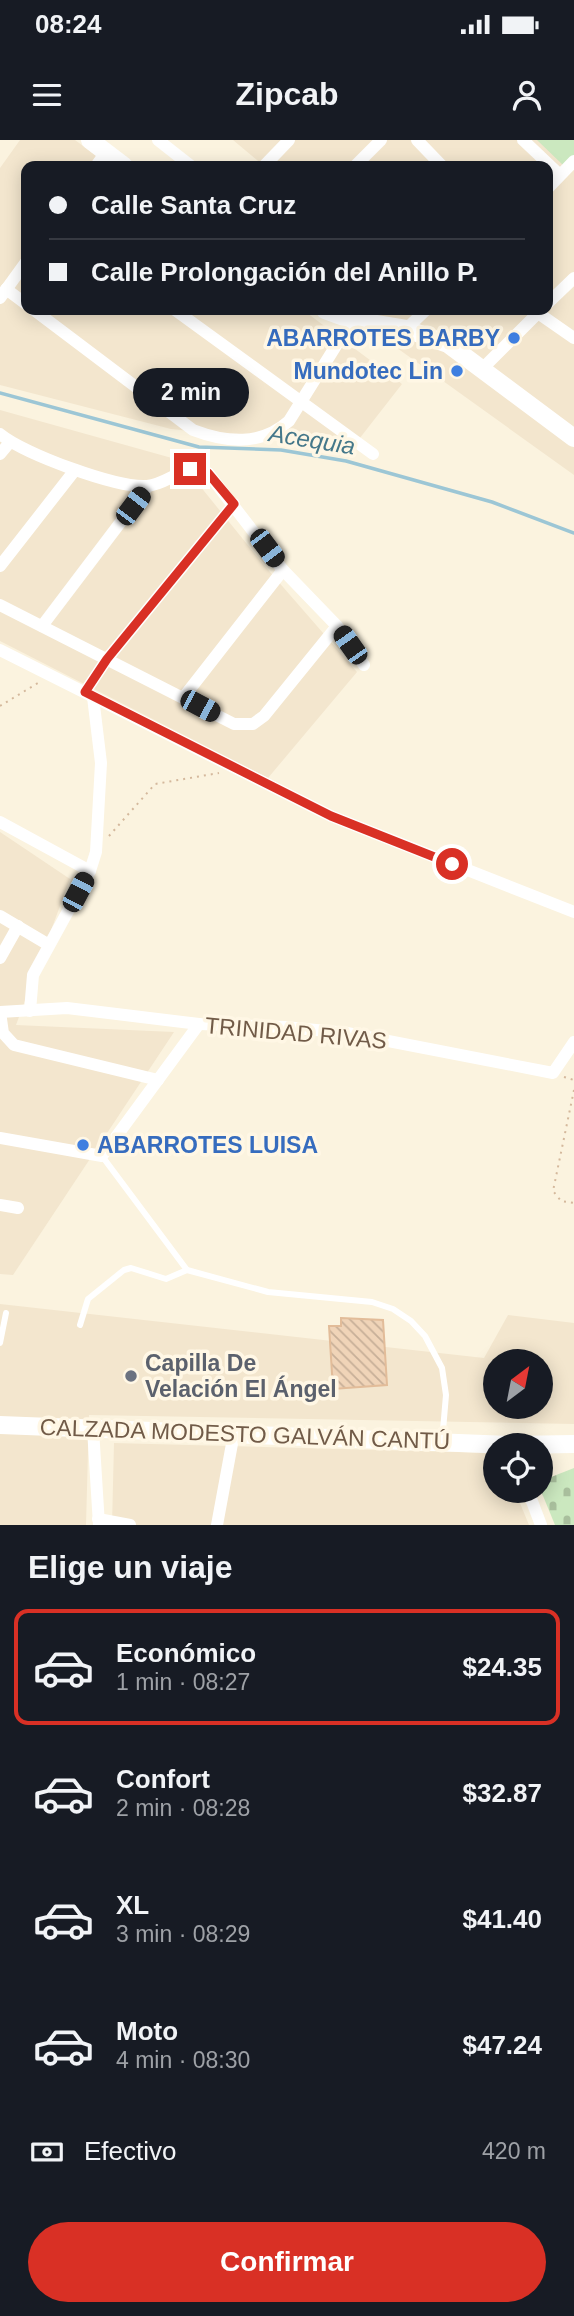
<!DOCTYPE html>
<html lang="es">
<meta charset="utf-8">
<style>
body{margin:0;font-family:Helvetica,sans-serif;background:#20242c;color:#f1f3f6;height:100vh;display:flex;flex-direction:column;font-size:26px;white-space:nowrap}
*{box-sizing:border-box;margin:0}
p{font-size:23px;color:#9ea1a6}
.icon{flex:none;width:38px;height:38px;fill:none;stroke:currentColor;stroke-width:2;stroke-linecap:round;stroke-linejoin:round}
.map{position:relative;height:1385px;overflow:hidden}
.sheet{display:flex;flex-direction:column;background:#171b24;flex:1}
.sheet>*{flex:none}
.guide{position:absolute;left:21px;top:21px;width:532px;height:154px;border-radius:14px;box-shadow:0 4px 18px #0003;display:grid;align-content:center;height:154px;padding:0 28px;background:#171b24}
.needle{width:46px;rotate:32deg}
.tools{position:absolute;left:483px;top:1209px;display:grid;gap:14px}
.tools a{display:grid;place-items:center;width:70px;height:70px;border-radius:50%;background:#171b24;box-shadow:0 4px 18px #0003;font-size:35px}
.end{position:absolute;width:32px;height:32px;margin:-16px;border:9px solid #d93025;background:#fff;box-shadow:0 0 0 4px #fff}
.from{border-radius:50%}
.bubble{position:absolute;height:49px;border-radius:24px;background:#171b24;box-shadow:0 4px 18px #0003;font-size:23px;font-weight:700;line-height:49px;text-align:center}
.car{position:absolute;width:21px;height:42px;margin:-21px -10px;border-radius:9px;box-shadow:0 0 5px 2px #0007;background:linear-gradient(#222 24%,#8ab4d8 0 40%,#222 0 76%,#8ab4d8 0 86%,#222 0)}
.guide b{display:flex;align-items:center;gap:24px;height:66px;font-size:26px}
.guide b+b{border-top:2px solid #363941}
.guide i{width:18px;height:18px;background:#f1f3f6}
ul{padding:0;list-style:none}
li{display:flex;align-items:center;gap:21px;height:116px;margin:0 14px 10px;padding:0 14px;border:4px solid transparent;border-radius:14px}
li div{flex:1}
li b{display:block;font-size:26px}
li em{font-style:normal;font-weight:700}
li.selected{border-color:#d93025}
li>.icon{width:63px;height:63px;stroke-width:1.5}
h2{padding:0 28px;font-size:32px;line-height:84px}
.pay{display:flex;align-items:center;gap:18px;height:77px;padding:0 28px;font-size:26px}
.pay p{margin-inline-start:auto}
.button{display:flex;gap:14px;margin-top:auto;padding:14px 28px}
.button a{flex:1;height:80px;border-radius:42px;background:#d93025;color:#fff;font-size:28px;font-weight:700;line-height:80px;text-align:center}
.status{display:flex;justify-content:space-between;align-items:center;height:49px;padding:0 35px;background:#171b24;direction:ltr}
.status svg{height:19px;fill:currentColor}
header{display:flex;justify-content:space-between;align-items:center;height:91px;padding:0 28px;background:#171b24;font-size:32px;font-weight:700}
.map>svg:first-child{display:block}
.residential{fill:#f3e6ce;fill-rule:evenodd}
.green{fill:#cbe8bf}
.cemetery{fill:url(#cemetery-stones)}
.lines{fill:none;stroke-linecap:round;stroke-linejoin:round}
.stream{stroke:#9cc6d5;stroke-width:3.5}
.building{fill:url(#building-back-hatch);stroke:#e2bc99;stroke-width:2}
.path{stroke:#d4b89c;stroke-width:2;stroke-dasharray:2 5;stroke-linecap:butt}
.lane{stroke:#fff;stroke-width:6}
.street{stroke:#fff;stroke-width:12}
.secondary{stroke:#fff;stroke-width:18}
.route{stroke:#d93025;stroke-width:9}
.shop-dot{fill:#3f7fe0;stroke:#fff7e5;stroke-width:2.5}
.worship-dot{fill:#6b7280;stroke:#fff7e5;stroke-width:2.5}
.labels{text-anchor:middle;stroke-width:7;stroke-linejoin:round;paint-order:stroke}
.shop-label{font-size:23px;font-weight:bold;fill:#366cbe;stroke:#fff7e5;text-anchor:end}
.street-label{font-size:23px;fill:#715b48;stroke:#fff7e5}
.worship-label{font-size:23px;font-weight:bold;fill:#5b616d;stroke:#fff7e5;text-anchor:start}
.water-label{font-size:24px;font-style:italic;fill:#45788a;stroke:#fff7e5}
</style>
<div class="status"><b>08:24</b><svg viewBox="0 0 49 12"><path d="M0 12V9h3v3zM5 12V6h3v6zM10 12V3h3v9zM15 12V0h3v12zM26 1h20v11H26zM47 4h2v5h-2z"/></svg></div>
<header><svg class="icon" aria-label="menu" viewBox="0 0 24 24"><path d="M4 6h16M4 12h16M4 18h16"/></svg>Zipcab<svg class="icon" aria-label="person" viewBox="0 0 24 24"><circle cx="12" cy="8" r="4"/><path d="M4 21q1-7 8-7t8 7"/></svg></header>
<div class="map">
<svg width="574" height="1385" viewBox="0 0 574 1385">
<defs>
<pattern id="cemetery-stones" width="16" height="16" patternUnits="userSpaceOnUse" patternTransform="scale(1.75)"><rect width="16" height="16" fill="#cbe8bf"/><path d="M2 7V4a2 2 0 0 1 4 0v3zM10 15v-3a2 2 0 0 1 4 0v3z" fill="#a9bf9d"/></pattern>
<pattern id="building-back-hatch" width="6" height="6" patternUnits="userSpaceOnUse" patternTransform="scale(1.75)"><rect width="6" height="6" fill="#f0d4b8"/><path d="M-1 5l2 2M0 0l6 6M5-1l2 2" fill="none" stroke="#c7af98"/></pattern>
</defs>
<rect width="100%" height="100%" fill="#fbf3df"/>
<g class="residential">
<path d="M20,0H75L110,26H26V170H303L402,244L349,312L308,303L171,289L0,245V28Z"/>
<path d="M233,0H574V335L344,170H548V26H264Z"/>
<path d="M0,270L179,320L263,424L357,532L268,638L0,501Z"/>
<path d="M0,692L70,739L16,885L174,892L13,1135L0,1134Z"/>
<path d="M0,1164L484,1218L508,1175L574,1183V1284L89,1275L86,1385H0ZM495,1222H541V1267H495Z"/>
<path d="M114,1303L495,1313V1351H515L529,1385H112Z"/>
</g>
<path class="green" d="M537,0H574V16L564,26Z"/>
<path class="cemetery" d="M574,1328V1385H555L541,1351V1341Z"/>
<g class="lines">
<path class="stream" d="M0,253L199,307L281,310L346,321L492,362L574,393"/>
</g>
<path class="building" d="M341,1178L383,1180L387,1245L333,1249L329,1186H341Z"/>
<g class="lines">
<g class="path">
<path d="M0,566L38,543"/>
<path d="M109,696L155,644L219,633"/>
<path d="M564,937L574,940"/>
<path d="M574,950L553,1051L561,1061L574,1063"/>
</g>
<g class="lane">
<path d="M102,1016L187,1130L268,1152L372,1162L393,1169L411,1181L425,1196L442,1228L446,1255L442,1302"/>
<path d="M80,1185L88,1159L124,1130L131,1128L166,1139L187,1130"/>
<path d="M0,1203L6,1173"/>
</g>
<g class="street">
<path d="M158,0L191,26"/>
<path d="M417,0L442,26"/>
<path d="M523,0L560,35"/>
<path d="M96,26L106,12"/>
<path d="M264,26L289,0"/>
<path d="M355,26L381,0"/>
<path d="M548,48L574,21"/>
<path d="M6,149L26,164"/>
<path d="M0,158L26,122"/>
<path d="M548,163L574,138"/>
<path d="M34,170L193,290C227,303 261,306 289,281L352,180"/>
<path d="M175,170L373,314"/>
<path d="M538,173L574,198"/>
<path d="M406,189L426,170"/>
<path d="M482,229L541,170"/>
<path d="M0,294C24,314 116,348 147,346C170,344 183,322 208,333L283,430L337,486L364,525"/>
<path d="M0,314L10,302"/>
<path d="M0,426L75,330"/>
<path d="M0,465L234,584H253L264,576L337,486"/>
<path d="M42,486L148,346"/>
<path d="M0,510L331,676L574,772"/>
<path d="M85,552L107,519L234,364"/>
<path d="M183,558L283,430"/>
<path d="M0,682L90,731"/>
<path d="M0,776L49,805"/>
<path d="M0,818L18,786"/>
<path d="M30,871L33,835L90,731L96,712L101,623L93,557"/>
<path d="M0,872L67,868L199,884L285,887L347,893L553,933L574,902"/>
<path d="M0,872L3,893L14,905L158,940"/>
<path d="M0,998L102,1016L199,884"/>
<path d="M0,1065L18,1068"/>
<path d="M93,1289L99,1385"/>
<path d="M528,1351L541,1385"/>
<path d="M98,1379L130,1385"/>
<path d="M217,1385L234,1293"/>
</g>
<g class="secondary">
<path d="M90,0L124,26"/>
<path d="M325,170L352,180L406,189L448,204L574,298"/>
<path d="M0,1285L511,1305L574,1304"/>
</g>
</g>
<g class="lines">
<path class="route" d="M190,329L208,333L234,364L107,519L85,552L331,676L452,724"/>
</g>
<g class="shop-dot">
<circle cx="514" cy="198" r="7"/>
<circle cx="457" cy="231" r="7"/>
<circle cx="83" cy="1005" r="7"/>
</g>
<circle class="worship-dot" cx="131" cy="1236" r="7"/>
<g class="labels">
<g class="shop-label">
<text x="500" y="206">ABARROTES BARBY</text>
<text x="443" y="239">Mundotec Lin</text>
<text x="97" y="1013" text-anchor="start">ABARROTES LUISA</text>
</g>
<g class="street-label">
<text transform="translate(296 893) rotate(5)" y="8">TRINIDAD RIVAS</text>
<text transform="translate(245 1294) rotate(2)" y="8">CALZADA MODESTO GALVÁN CANTÚ</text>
</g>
<g class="worship-label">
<text x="145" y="1231">Capilla De<tspan x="145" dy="26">Velación El Ángel</tspan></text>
</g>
<g class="water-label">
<text transform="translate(312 300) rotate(9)" y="8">Acequia</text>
</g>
</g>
</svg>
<div class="tools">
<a><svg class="needle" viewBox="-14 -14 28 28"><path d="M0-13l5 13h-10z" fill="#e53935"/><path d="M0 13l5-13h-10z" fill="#9ea1a6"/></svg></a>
<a><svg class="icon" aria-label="locate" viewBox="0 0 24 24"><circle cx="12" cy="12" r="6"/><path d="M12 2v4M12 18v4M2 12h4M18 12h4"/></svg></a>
</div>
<i class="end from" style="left:452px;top:724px"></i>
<i class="end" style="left:190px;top:329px"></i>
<div class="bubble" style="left:133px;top:228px;width:116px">2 min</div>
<i class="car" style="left:133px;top:366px;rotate:37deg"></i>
<i class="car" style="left:267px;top:408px;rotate:143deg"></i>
<i class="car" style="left:350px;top:505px;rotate:325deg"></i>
<i class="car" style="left:200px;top:566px;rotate:118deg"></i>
<i class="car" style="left:78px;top:752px;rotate:28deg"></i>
<div class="guide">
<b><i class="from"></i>Calle Santa Cruz</b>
<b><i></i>Calle Prolongación del Anillo P.</b>
</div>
</div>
<section class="sheet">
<h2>Elige un viaje</h2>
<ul>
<li class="selected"><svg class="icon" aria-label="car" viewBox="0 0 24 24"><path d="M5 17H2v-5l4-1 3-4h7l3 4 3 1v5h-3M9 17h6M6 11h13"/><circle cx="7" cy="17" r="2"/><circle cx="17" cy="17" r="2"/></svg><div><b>Económico</b><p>1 min · 08:27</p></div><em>$24.35</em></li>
<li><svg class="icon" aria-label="car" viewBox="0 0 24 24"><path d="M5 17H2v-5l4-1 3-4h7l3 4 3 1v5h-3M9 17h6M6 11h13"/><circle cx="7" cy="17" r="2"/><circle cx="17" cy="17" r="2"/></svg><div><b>Confort</b><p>2 min · 08:28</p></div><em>$32.87</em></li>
<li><svg class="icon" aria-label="car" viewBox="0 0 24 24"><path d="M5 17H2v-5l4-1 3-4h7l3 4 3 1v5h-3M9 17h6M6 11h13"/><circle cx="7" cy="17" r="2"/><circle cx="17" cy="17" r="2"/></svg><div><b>XL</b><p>3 min · 08:29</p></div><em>$41.40</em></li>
<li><svg class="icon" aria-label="car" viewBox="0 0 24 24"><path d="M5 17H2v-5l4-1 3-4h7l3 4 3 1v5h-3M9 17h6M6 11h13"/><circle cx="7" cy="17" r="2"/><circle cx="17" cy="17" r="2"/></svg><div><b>Moto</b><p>4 min · 08:30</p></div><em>$47.24</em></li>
</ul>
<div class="pay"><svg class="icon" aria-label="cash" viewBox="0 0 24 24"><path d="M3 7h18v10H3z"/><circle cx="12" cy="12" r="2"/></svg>Efectivo<p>420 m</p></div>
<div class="button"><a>Confirmar</a></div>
</section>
